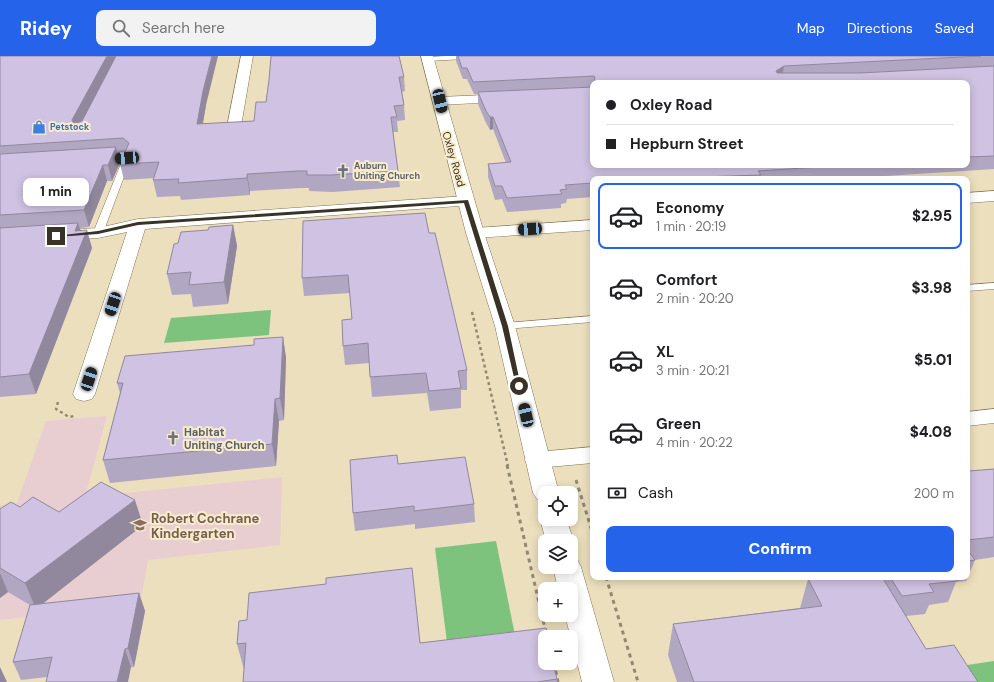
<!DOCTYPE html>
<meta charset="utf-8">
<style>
body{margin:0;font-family:"DM Sans",sans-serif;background:#f2f2f2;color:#202124;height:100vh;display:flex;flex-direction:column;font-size:15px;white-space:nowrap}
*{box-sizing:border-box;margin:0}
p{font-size:13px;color:#757577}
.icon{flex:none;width:22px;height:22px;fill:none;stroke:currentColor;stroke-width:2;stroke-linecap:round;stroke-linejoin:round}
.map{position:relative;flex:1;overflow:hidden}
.drawer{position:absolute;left:590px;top:120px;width:380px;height:404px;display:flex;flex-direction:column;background:#fff;border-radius:8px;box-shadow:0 2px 10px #0003}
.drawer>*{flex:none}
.hud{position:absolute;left:590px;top:24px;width:380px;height:88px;border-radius:8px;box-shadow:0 2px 10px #0003;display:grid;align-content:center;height:88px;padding:0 16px;background:#fff}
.buttons{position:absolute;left:538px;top:430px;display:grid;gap:8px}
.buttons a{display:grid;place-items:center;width:40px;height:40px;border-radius:8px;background:#fff;box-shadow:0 2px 10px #0003;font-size:20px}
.end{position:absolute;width:18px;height:18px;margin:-9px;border:5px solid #383326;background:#fff;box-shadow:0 0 0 2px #fff}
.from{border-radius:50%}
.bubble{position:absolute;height:28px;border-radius:8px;background:#fff;box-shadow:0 2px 10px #0003;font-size:13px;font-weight:800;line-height:28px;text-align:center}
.car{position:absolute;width:12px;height:24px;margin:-12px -6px;border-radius:5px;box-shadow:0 0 3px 1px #0007;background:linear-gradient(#222 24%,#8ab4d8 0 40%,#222 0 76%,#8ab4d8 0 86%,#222 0)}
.hud b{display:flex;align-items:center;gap:14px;height:38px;font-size:15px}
.hud b+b{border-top:1px solid #e0e0e0}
.hud i{width:10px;height:10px;background:#202124}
ul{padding:7px 0 0;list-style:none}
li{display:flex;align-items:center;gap:12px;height:66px;margin:0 8px 6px;padding:0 8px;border:2px solid transparent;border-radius:8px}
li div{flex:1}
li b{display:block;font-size:15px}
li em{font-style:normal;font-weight:800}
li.active{border-color:#2563eb}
li>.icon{width:36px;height:36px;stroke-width:1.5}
.pay{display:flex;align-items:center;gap:10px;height:44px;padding:0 16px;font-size:15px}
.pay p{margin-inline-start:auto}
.action{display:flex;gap:8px;margin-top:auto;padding:8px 16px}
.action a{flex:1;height:46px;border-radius:8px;background:#2563eb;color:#fff;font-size:16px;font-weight:800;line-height:46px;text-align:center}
header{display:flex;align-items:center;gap:24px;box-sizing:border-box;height:56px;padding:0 20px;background:#2563eb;color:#fff}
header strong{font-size:19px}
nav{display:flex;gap:22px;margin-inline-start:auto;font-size:14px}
.search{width:280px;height:36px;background:#f2f2f2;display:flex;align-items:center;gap:10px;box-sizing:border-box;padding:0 14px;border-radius:8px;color:#757577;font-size:15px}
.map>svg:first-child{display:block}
.education{fill:#e9ced1}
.green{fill:#7ec37d}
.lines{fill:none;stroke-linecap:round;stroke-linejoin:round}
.lane-casing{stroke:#807556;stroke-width:1}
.street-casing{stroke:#807556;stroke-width:1}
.secondary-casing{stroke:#807556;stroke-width:1}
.path-far1{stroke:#928972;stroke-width:2.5;stroke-dasharray:3 3;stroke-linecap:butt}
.path{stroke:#928972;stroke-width:3;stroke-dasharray:4 4;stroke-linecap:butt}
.lane{fill:#fff;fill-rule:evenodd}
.street{fill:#fff;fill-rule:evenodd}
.secondary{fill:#fff;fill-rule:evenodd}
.wall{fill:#b2a7c2;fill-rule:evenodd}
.shaded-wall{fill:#91889e}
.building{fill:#cfc2e2;stroke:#91889e}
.route{fill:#383326}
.labels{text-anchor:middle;stroke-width:4;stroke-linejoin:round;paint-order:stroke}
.far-shop-label{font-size:9px;font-weight:bold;fill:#366cbe;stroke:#f8ecca;text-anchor:start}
.far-worship-label{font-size:9px;font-weight:bold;fill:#5b616d;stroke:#f8ecca;text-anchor:start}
.street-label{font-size:11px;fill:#383326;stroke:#f8ecca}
.worship-label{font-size:11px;font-weight:bold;fill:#5b616d;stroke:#f8ecca;text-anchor:start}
.near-education-label{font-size:13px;font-weight:bold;fill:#785e54;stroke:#f8ecca;text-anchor:start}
</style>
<header>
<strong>Ridey</strong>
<div class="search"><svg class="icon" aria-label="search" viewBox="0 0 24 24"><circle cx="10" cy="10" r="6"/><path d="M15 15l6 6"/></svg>Search here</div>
<nav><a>Map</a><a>Directions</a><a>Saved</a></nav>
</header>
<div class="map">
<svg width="994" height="626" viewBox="0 0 994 626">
<rect width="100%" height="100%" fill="#ebdfbd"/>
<path class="education" d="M107,360L85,441L282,421L280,489L148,504L140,548L0,564V449L17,447L46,365Z"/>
<g class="green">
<path d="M271,254L269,279L164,287L171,262Z"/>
<path d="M496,485L518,594L449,602L435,492Z"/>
<path d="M994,605V626H964L954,611Z"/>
</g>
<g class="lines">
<g class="lane-casing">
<g id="lane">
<path d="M446,0H486L483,2L428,5L425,3L428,1Z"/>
<path d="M127,99L131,102L103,177L98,180L95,179L93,177L122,105L103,107L99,104L103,101Z"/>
<path d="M994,227V233L967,235V229Z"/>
<path d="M593,260V266L505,273L499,270L505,267Z"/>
</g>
</g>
<g class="street-casing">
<g id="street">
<path d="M241,0H253L240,76L238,79H228L226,76Z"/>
<path d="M508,38L513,39L515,42L513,45L440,49L435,48L433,45L435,42L440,41Z"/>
<path d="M994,135V145L967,147V137Z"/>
<path d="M466,140L472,141L474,145L472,149L145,173L95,338L92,343L84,345L76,343L73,338L127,176L98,182L0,188V178L98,172L138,163Z"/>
<path d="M593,164V174L475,182L469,181L466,177L469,173L475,172Z"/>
<path d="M994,353V367L967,370V356Z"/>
<path d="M593,391V407L537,412L528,410L525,404L528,398L537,396Z"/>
</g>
</g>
<g class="secondary-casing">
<g id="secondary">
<path d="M421,0H433L484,177L515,270L559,437H545V446L537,443L533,437L495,270L466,177Z"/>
<path d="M544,456H545V463H566L574,485L571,490V485H546L540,463Z"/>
<path d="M571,502L577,503L581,511L614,626H582L565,559H571V533H558L553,511H571Z"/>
</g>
</g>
<g class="path-far1">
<path d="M472,256L508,410"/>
<path d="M58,346L56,353L69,361L74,360"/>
</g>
<g class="path">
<path d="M507,409L547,581"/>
<path d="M576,424L593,478"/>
<path d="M606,521L638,626"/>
<path d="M554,607L558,626"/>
</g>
<use href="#lane" class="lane"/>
<use href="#street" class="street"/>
<use href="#secondary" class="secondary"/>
</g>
<g class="wall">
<path d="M0,0L206,49L203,68L254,65L266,46L269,24L404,21L405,35L402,36L404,49L405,64L397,65L398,76H393L398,115L400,131L333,136L309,135V132H300L250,135V139L181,144L180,140L157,141L153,124L154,122L124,124L120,108L124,98H118L120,107L112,125H107L89,171L80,172L81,174L92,192L36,338L0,341Z"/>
<path d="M456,0H994V113L839,123H593V141L567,143L566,147L561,148V152L507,156L502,143L495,144L488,121V108L506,107L493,73L490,74L486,67L478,48V38H474L467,23H463L456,5ZM593,27H967V109H593Z"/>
<path d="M233,169L237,190L228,248L193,251L191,238L172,239L167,218L178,187L208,174Z"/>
<path d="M429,177L467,314V334H461V352L430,355L427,337L372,341L369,307L345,309L343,290L352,263L350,237L304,240L302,222Z"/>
<path d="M283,281L286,302L284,364L279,365L276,410L110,427L103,404L120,337L117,327Z"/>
<path d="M398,408L474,448L475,466L415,473V468L355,475L353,457Z"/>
<path d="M967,413L969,415L994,413V501L975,504L966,525L956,526L948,546L929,549L925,558L906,560L926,593L978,626H677L668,599L673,568L800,552L808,523L823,521H967Z"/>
<path d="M20,451L143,469L42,548L139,537L145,555L134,611L21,624L13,606L30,549L8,536L0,542V453Z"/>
<path d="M239,565L420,587L557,623V626H243L244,614L237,588Z"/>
</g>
<g class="shaded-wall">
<path d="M107,0H117L76,79L72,64Z"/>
<path d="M212,0H218L206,49L200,83L197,68L203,35Z"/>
<path d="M784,10L782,22L776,15Z"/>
<path d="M490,61H493V73L490,74Z"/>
<path d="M116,91L120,107L112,125L108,109Z"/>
<path d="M103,109L107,125L89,171L84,154Z"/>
<path d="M247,118L250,135V139L247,122Z"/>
<path d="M78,167L83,183L87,174L92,192L36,338L29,318L75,175Z"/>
<path d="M233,169L237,190L228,248L224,226Z"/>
<path d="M283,281L286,302L284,364L280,342Z"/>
<path d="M275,343L279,365L276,410L272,388Z"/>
<path d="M135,444L143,469L36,553L25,527Z"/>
<path d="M0,517L8,536L0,542Z"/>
<path d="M139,537L145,555L134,611L128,592Z"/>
<path d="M125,593L131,611L128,626H117Z"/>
<path d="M0,611L7,626H0Z"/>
</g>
<g class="building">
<path d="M0,0H107L72,64L73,68L82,65L116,0H212L203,35L197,68L254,65L256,46H266L269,24L271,0H399L404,21H399L404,49L394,50L397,61H391L398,115L331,119H307V115H298L247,118V122L178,127L179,123L153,124L159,106L120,108L129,87L123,82L0,90Z"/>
<path d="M458,0H981L784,10L776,15L777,17H860L994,10V100L967,101V27H594L595,21L594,20L473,26L467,12H462Z"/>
<path d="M593,31V109H849L758,115L761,119L669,122L652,123H593V127L565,129L567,133L560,134L562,138L507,142L502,130H495L488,108L511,106L493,61H490L486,55L478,36Z"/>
<path d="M116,91L108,109H103L84,154L0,159V98Z"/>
<path d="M425,157L429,177H435L467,314L458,315L461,332L429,335L426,317L370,321L368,287L343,290L342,264L352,263L348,219L302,222L303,165Z"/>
<path d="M78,167L75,175L87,174L29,318L0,321V172Z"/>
<path d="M233,169L224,226L189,229L191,216L167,218L174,188L178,187L181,176L208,174L209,171Z"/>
<path d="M283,281L280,342L275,343L272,388L103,404L123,327H117L125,300L254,289V283Z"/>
<path d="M397,399L398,408L465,401L474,448L414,455V450L353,457L350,404Z"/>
<path d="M967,413L969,415L994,413V481L967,484Z"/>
<path d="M101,426L135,444L25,527L0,512V453L11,446L20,451L33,441L59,456Z"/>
<path d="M967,493L975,504L967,505Z"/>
<path d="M412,512L420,587L546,572L548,581H545V607H553L557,623L537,626H243L246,587L237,588L239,565L247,564L249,537L326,528V522Z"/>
<path d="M823,521H882L926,593L954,589L978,626H694L673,568L822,550L808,523Z"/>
<path d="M890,521H955L957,525L929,528L934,536L902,540Z"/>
<path d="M139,537L128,592L125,593L117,626H46L52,601L13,606L30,549Z"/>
</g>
<path class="route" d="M468,144L508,270L521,331L516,330L502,270L464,147L138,169L98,178L56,181L54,180L98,175L138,166Z"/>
<defs>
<g id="shop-bare" transform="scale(1.08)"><path d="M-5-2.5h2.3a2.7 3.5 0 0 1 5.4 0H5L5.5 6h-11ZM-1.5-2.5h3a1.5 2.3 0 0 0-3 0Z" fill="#3f7fe0" stroke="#f8ecca" stroke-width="2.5" paint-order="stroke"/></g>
<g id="church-bare" transform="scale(1.08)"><path d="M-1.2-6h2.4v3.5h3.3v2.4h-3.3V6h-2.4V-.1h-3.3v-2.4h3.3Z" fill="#6b7280" stroke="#f8ecca" stroke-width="2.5" paint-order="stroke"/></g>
<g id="school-bare" transform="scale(1.08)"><path d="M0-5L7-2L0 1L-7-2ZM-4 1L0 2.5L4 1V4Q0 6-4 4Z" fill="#8d6e63" stroke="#f8ecca" stroke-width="2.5" paint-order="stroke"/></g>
</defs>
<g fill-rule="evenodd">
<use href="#shop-bare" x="39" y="71"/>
<use href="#church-bare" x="343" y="115"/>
<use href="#church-bare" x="173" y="382"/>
<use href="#school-bare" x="140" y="469"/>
</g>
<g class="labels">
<g class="far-shop-label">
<text x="50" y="74">Petstock</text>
</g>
<g class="far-worship-label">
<text x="354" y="113">Auburn<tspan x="354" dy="10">Uniting Church</tspan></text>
</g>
<g class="street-label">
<text transform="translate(454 103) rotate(74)" y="4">Oxley Road</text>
</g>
<g class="worship-label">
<text x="184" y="380">Habitat<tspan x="184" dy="13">Uniting Church</tspan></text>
</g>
<g class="near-education-label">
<text x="151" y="467">Robert Cochrane<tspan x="151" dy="15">Kindergarten</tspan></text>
</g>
</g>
</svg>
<div class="buttons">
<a><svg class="icon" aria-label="locate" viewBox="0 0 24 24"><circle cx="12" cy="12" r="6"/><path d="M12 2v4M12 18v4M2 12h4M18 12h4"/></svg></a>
<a><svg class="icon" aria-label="layers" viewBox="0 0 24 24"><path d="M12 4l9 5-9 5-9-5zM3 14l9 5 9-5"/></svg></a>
<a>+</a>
<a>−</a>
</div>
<i class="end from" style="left:519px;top:330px"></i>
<i class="end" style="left:56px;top:180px"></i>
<div class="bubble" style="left:23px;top:122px;width:66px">1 min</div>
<i class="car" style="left:440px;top:45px;rotate:167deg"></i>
<i class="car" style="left:127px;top:102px;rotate:266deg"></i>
<i class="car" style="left:530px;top:173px;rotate:266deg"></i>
<i class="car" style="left:113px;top:248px;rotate:198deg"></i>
<i class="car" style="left:89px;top:323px;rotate:18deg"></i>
<i class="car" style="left:526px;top:359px;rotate:347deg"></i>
<div class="hud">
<b><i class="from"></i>Oxley Road</b>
<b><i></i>Hepburn Street</b>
</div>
<section class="drawer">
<ul>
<li class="active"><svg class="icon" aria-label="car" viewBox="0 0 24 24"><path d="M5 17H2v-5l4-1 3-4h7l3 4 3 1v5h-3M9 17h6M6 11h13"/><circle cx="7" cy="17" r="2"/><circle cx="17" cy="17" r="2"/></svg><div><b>Economy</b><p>1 min · 20:19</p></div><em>$2.95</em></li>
<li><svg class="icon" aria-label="car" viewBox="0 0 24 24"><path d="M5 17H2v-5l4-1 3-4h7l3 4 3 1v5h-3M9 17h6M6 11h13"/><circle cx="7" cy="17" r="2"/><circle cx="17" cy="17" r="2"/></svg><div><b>Comfort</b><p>2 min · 20:20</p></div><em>$3.98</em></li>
<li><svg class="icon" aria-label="car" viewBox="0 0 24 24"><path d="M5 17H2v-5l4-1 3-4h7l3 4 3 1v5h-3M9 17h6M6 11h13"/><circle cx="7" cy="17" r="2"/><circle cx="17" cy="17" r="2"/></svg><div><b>XL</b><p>3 min · 20:21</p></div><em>$5.01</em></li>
<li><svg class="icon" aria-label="car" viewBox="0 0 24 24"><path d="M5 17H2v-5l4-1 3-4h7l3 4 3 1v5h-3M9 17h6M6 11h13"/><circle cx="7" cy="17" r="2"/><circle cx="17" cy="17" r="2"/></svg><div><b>Green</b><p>4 min · 20:22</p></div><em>$4.08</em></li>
</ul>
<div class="pay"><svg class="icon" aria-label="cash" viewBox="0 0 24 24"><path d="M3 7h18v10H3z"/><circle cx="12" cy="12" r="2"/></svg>Cash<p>200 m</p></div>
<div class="action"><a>Confirm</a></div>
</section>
</div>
